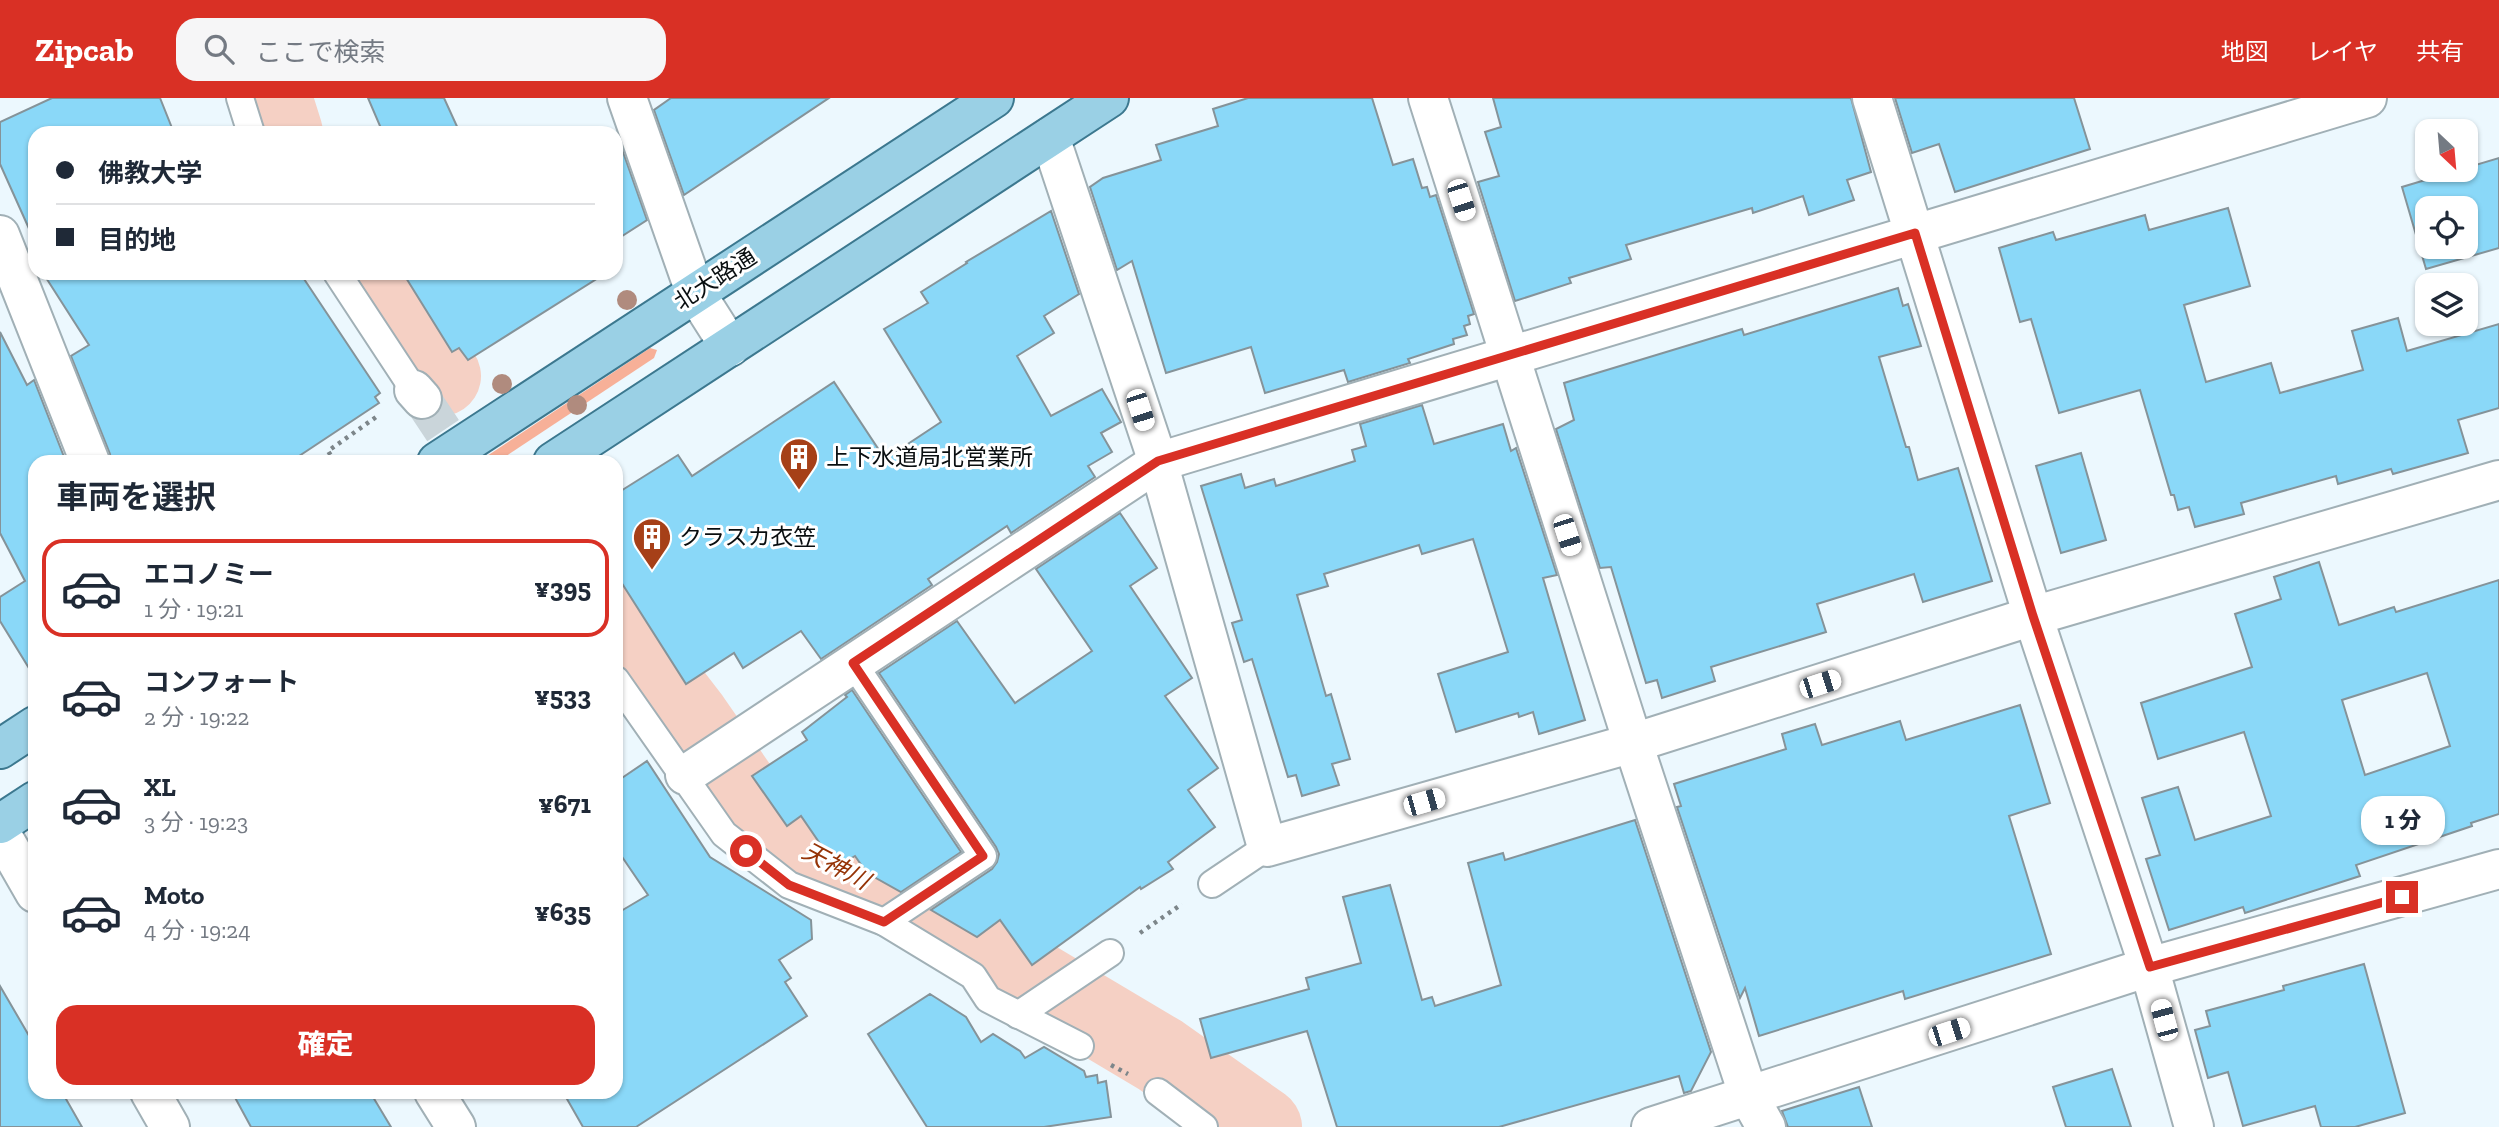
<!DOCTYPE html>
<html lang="ja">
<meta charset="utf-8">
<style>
body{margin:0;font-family:"Zilla Slab","Noto Sans JP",serif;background:#f6f6f7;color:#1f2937;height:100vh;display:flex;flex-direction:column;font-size:26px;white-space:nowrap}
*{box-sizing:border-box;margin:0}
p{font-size:23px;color:#747a83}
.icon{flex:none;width:38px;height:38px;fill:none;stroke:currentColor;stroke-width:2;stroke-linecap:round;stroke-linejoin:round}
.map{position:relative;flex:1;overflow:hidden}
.panel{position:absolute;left:28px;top:357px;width:595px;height:644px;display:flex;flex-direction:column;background:#fff;border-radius:21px;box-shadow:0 2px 5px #0004}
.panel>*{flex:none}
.top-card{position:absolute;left:28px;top:28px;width:595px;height:154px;border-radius:21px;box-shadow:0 2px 5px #0004;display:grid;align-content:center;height:154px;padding:0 28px;background:#fff}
.needle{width:46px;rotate:154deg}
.fabs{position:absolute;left:2415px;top:21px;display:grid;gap:14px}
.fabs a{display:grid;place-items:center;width:63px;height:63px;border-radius:14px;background:#fff;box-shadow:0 2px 5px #0004;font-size:35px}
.end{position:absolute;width:32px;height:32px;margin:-16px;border:9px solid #d93025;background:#fff;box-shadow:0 0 0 4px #fff}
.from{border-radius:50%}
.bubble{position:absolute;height:49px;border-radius:21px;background:#fff;box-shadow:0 2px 5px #0004;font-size:23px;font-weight:800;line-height:49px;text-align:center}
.car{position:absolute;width:21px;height:42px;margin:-21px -10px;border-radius:9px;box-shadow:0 0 5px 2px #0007;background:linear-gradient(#fff 24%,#345 0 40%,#fff 0 76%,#345 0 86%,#fff 0)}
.top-card b{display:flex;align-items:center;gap:24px;height:66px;font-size:26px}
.top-card b+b{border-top:2px solid #e0e1e3}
.top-card i{width:18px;height:18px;background:#1f2937}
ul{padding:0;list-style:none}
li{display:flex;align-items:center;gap:21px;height:98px;margin:0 14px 10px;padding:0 14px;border:4px solid transparent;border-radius:21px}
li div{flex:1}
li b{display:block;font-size:26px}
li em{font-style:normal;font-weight:800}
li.current{border-color:#d93025}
li>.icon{width:63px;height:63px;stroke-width:1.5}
h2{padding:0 28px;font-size:32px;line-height:84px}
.action{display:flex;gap:14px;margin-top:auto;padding:14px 28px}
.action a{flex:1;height:80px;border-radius:21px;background:#d93025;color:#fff;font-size:28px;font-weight:800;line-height:80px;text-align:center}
header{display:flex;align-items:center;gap:42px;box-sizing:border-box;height:98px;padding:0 35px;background:#d93025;color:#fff}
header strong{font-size:33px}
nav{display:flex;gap:38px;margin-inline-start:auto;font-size:24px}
.search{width:490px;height:63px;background:#f6f6f7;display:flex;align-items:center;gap:18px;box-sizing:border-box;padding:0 24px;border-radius:21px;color:#747a83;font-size:26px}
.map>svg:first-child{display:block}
.green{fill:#f7b098}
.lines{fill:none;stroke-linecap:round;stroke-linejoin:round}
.river{stroke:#f5d0c4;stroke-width:80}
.building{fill:#8ad8f8;stroke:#859399;stroke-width:2;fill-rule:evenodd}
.minor-tunnel{stroke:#cad5da;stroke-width:38;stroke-dasharray:38 19;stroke-linecap:butt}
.service-casing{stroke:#a1b0b6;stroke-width:30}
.minor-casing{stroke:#a1b0b6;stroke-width:42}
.primary-casing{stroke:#3c788f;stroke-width:42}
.path{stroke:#7d868a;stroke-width:4.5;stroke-dasharray:3.5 5;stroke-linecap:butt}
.service{stroke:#fff;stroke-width:26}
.minor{stroke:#fff;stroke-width:38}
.primary{stroke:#9ad0e5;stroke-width:38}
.tree{fill:#b08b7e}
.route{stroke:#d93025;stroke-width:9}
.labels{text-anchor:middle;stroke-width:6;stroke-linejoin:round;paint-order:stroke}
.street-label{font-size:23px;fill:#090e10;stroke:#fff}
.poi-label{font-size:23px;fill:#090e10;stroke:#fff;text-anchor:start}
.water-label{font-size:24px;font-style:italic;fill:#953306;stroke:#fff}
</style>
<header>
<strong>Zipcab</strong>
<div class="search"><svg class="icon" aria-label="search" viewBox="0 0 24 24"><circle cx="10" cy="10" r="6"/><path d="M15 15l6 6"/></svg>ここで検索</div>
<nav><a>地図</a><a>レイヤ</a><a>共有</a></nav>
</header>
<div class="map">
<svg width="2499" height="1029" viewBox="0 0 2499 1029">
<rect width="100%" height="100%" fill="#ecf8fe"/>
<path class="green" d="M650,250L657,252L654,260L497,364H478Z"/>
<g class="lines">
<g class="river">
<path d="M272,0L283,35"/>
<path d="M370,175L441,278"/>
<path d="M616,525L690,621L744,699L807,759L891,797L1160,957L1262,1029"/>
</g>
</g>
<g class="building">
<path d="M52,0H160L174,35H35V144L0,66V24Z"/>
<path d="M368,0H444L460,35H383Z"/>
<path d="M671,0H829L684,97L654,12Z"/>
<path d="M1248,0H1372L1393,67L1413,61L1422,90L1427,89L1430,99L1436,97L1474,216L1468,218L1470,226L1464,228L1467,237L1453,241L1454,246L1408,261L1410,265L1348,284L1344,272L1265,295L1251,249L1166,275L1132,163L1117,172L1090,89L1103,80L1161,62L1156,47L1218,28L1213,11Z"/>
<path d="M1493,0H1851L1871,74L1847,82L1854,102L1809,117L1803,98L1753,115L1752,110L1626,147L1631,161L1569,180L1571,185L1515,203L1478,84L1499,78L1485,34L1501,29Z"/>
<path d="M1895,0H2074L2090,51L1955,94L1939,46L1912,55Z"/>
<path d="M617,37L647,122L616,142V37Z"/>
<path d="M2499,60V150L2426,171L2402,89ZM2427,110H2466V149H2427Z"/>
<path d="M2228,110L2250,188L2184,207L2206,284L2271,265L2280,295L2363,272L2352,233L2398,220L2407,253L2499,226V310L2458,322L2468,355L2393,376L2391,371L2338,386L2336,378L2241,405L2244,416L2195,429L2189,409L2178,412L2174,397H2171L2140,292L2059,315L2031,221L2020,224L1999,150L2053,134L2056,142L2145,117L2149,132Z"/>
<path d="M1051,113L1079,196L1044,218L1054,235L1017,258L1051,318L1102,291L1121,324L1101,335L1112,354L1088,368L1095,379L1011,435L1007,428L928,481L932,487L821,561L801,533L743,570L734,555L686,586L616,476V396L678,357L692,378L834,284L885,361L941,324L884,231L928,205L921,194L967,165L966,164Z"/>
<path d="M43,175H300L380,295L375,299L379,305L290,364H111L110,356L71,258L89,247Z"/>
<path d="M403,175H606L468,262L459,250L452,254Z"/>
<path d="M1898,190L1903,208L1908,206L1921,248L1879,259L1906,349H1909L1918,382L1958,370L1992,483L1923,504L1914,476L1817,506L1826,534L1711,569L1715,583L1662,600L1657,582L1646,585L1611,469L1600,470L1556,331L1574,322L1564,285L1742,231L1744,237Z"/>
<path d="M0,234L27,287L34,282L66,364H35V580L0,523V499L25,483L0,435Z"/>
<path d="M1422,307L1434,346L1503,326L1511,353L1516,350L1557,477L1543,480L1585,622L1539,636L1533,614L1519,619L1518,615L1456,634L1438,576L1508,554L1473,441L1422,456L1419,447L1324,476L1328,488L1297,497L1326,598L1331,596L1350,661L1332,666L1339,687L1302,698L1296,677L1288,679L1252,561L1244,564L1232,525L1242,522L1201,388L1241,376L1245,390L1274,381L1276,388L1355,363L1352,352L1366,348L1360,326Z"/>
<path d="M2081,355L2106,442L2061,455L2036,368Z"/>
<path d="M1120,415L1157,470L1130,488L1192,580L1165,598L1218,670L1188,692L1215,729L1168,764L1173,771L1141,791L1140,789L1032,867L1000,822L977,839L931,812L992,771L997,764L999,756L996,749L879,575L957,523L1015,605L1092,553L1036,471Z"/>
<path d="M2319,464L2339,527L2394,509L2396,514L2499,482V716L2471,725L2472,728L2356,767L2360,778L2245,815L2243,809L2169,832L2146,761L2160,757L2142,700L2178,689L2195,742L2271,718L2244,634L2158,661L2141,605L2252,569L2235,516L2281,501L2274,479ZM2427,575L2450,648L2365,677L2342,602Z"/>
<path d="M852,592L961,754L901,794L867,775L855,758L836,769L801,718L787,728L752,678L807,642L802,634L847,599L845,597Z"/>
<path d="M2020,607L2050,705L2009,718L2051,856L1905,901L1903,893L1759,938L1745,890L1740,900L1677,709L1681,708L1674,686L1786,651L1782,636L1815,626L1822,647L1900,623L1906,642Z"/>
<path d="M647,663L710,759L811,822L812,841L779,862L791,880L785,884L807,918L636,1029H583L563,994H616V816L648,797L616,750V684Z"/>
<path d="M1635,722L1711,954L1691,993L1684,995L1679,978L1499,1029H1337L1307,933L1211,960L1200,921L1309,891L1306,880L1361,865L1343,799L1390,787L1422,902L1432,899L1435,908L1501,887L1468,765L1503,755L1505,762Z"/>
<path d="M2364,866L2405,1015L2355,1029H2321L2315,1008L2243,1028L2228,974L2208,980L2195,932L2210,928L2206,913L2284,892L2283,888Z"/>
<path d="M0,888L35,948V994H62L82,1029H0Z"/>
<path d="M930,896L966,919L981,944L993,936L1020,953L1025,960L1044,949L1084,973L1086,979L1097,977L1098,985L1106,983L1111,1019L1044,1029H927L868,936Z"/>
<path d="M2112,971L2131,1029H2066L2053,989Z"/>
<path d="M1859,989L1872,1029H1788L1782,1013Z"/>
<path d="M232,994H370L391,1029H251Z"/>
</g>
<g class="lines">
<path class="minor-tunnel" d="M422,301L464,364"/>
<g class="service-casing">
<g id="service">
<path d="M240,0L251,35"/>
<path d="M337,175L414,292"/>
<path d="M853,565L983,758L884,824"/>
<path d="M616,582L724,736L789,787L884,824L973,878L988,901L1080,948"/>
<path d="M1212,786L1267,749"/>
<path d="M1018,917L1110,855"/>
<path d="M1158,994L1204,1029"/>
</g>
</g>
<g class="minor-casing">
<g id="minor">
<path d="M627,0L695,194L730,249"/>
<path d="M1428,0L1633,645L1749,999L1766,1029"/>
<path d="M1872,0L2033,518L2149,869L2194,1029"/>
<path d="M1050,39L1158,364L1267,749L1633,645L2033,518L2499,382"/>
<path d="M0,137L90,364"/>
<path d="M414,292L422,301"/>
<path d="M685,677L1158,364L2367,0"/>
<path d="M0,734L35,795"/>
<path d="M150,994L170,1029"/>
<path d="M434,994L456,1029"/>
<path d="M1651,1029L2149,869L2499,771"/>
</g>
</g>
<g class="primary-casing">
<g id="primary">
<path d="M437,364L994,0"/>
<path d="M553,364L1109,0"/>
<path d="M0,651L35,628"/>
<path d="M0,726L35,703"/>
</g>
</g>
<g class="path">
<path d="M335,364L328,353L379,317"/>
<path d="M1140,835L1182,806"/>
<path d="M1111,967L1128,976"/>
</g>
<use href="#service" class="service"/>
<use href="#minor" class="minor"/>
<use href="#primary" class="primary"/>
</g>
<g class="tree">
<circle cx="627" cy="202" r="10"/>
<circle cx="502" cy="286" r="10"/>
<circle cx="577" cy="307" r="10"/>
</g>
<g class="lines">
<path class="route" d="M746,753L789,787L884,824L983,758L853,565L1158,363L1915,135L2033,518L2150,869L2402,799"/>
</g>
<defs>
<g id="building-pin" transform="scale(2.0125)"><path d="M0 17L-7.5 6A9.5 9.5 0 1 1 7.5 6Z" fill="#a64018" stroke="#fff"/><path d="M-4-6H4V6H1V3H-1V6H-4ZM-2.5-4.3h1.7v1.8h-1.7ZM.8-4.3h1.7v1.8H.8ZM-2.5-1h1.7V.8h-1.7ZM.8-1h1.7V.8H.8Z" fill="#fff"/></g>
</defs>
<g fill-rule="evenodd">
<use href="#building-pin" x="799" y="359"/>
<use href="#building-pin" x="652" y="439"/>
</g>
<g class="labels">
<g class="street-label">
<text transform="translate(715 181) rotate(-33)" y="8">北大路通</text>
</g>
<g class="poi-label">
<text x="826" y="367">上下水道局北営業所</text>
<text x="679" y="447">クラスカ衣笠</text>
</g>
<g class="water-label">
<text transform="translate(836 768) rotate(28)" y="8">天神川</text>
</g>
</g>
</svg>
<div class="fabs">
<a><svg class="needle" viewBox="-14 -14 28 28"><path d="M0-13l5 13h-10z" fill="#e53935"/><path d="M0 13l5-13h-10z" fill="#747a83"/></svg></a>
<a><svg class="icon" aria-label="locate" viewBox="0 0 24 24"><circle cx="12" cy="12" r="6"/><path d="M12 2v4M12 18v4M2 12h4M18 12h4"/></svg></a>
<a><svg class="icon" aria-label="layers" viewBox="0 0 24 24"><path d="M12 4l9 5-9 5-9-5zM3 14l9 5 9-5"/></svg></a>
</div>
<i class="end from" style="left:746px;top:753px"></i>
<i class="end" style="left:2402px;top:799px"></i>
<div class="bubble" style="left:2361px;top:698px;width:84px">1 分</div>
<i class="car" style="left:1461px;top:102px;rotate:162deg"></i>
<i class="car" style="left:1140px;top:312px;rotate:162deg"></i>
<i class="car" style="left:1567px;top:437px;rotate:162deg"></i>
<i class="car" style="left:1820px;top:586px;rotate:72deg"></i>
<i class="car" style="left:1424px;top:704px;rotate:74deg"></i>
<i class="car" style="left:2164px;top:922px;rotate:345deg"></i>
<i class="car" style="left:1949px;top:934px;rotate:72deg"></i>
<div class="top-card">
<b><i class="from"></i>佛教大学</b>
<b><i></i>目的地</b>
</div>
<section class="panel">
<h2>車両を選択</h2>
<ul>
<li class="current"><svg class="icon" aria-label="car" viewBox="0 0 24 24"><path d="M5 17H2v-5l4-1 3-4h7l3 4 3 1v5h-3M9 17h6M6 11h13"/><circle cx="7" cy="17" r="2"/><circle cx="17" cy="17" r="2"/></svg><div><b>エコノミー</b><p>1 分 · 19:21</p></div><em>¥395</em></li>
<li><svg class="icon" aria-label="car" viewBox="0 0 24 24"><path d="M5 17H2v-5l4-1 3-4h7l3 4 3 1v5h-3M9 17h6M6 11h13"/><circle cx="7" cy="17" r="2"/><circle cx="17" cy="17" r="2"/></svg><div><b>コンフォート</b><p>2 分 · 19:22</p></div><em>¥533</em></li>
<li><svg class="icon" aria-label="car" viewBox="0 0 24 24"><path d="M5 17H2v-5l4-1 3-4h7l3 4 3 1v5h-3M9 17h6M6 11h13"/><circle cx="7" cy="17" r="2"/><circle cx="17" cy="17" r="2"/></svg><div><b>XL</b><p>3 分 · 19:23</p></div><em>¥671</em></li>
<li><svg class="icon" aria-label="car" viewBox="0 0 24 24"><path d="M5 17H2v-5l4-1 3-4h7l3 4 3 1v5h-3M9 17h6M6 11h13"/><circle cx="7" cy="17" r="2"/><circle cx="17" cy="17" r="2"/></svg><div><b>Moto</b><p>4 分 · 19:24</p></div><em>¥635</em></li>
</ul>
<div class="action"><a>確定</a></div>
</section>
</div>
